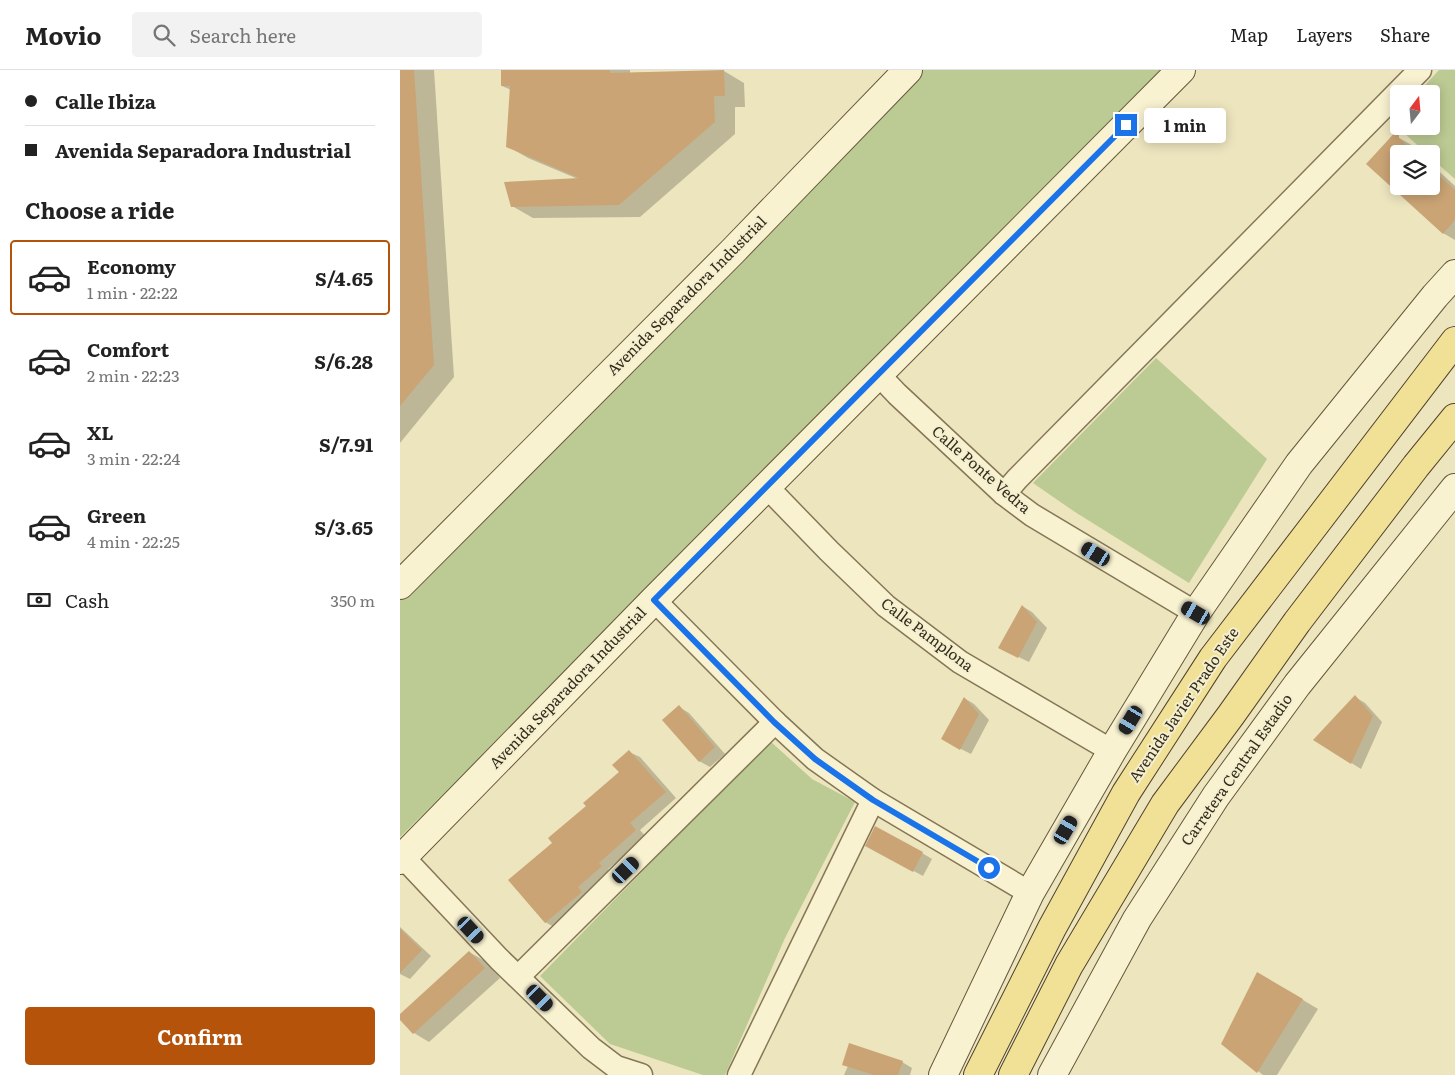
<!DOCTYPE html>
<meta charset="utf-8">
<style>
body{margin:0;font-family:Literata,serif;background:#f2f2f2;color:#222;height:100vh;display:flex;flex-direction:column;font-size:19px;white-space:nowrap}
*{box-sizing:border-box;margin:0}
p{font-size:16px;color:#767676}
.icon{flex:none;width:28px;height:28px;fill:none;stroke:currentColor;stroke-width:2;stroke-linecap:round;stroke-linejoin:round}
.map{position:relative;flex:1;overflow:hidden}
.panel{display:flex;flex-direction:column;background:#fff;width:400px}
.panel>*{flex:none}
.top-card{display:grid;align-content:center;height:110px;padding:0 25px;background:#fff}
.needle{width:32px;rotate:16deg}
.buttons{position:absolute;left:990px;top:15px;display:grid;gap:10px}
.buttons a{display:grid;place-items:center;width:50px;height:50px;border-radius:5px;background:#fff;box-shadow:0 2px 12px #0003;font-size:25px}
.end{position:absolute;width:22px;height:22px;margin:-11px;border:6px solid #1a73e8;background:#fff;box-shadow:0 0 0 2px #fff}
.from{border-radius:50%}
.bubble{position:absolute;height:35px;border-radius:5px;background:#fff;box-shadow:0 2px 12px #0003;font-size:16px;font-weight:700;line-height:35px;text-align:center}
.car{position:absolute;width:15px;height:30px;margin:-15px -8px;border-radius:6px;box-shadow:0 0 4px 1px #0007;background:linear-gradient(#222 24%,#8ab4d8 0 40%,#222 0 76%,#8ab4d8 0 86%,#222 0)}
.top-card b{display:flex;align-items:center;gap:18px;height:48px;font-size:19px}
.top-card b+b{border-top:1px solid #e0e0e0}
.top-card i{width:12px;height:12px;background:#222}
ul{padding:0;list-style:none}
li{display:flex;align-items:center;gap:15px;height:75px;margin:0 10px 8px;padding:0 15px;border:2px solid transparent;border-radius:5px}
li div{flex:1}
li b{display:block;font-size:19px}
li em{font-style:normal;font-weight:700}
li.on{border-color:#b45309}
li>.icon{width:45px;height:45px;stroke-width:1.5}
h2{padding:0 25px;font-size:22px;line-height:60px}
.pay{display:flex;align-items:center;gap:12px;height:55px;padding:0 25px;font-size:19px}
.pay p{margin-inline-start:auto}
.cta{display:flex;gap:10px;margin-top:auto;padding:10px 25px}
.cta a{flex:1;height:58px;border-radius:5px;background:#b45309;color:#fff;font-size:20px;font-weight:700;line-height:58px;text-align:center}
header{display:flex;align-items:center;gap:30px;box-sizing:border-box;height:70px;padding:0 25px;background:#fff;border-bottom:1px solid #e0e0e0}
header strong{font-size:24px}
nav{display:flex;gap:28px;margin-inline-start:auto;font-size:18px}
.search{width:350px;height:45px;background:#f2f2f2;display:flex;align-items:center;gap:12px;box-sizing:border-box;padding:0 18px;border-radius:5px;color:#767676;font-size:19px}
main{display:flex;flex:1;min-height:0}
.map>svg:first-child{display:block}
.green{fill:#bcca93}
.shadow{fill:#0003}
.building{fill:#caa475}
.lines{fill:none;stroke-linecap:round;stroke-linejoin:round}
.street-casing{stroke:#857657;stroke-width:25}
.secondary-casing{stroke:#66573b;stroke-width:30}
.primary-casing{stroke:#52432c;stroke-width:30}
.street{stroke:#f8f2d1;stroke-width:22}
.secondary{stroke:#f8f2d1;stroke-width:28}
.primary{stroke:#f0e196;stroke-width:28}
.route{stroke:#1a73e8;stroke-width:6}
.labels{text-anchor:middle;stroke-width:4;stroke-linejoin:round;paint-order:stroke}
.street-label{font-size:15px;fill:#342b1c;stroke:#f4efce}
</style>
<header>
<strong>Movio</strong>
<div class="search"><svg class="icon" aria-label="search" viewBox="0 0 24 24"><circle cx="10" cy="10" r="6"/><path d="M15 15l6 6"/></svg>Search here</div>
<nav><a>Map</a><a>Layers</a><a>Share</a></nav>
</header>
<main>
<section class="panel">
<div class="top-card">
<b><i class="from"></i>Calle Ibiza</b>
<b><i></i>Avenida Separadora Industrial</b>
</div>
<h2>Choose a ride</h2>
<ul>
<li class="on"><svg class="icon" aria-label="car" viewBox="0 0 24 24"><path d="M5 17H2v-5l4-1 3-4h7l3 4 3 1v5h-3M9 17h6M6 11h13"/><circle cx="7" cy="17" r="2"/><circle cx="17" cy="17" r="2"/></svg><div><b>Economy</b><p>1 min · 22:22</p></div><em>S/4.65</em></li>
<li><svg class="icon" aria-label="car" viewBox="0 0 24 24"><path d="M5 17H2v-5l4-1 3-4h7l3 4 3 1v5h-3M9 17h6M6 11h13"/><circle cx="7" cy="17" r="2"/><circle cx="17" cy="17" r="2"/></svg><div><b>Comfort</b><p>2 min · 22:23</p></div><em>S/6.28</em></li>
<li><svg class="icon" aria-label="car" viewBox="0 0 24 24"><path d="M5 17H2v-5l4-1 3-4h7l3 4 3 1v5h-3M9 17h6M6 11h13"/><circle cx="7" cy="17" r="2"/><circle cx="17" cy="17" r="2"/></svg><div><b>XL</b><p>3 min · 22:24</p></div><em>S/7.91</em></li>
<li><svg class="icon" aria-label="car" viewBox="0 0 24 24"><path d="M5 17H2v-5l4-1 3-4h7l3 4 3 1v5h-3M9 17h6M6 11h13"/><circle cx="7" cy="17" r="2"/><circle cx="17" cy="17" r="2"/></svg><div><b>Green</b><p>4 min · 22:25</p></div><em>S/3.65</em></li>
</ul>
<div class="pay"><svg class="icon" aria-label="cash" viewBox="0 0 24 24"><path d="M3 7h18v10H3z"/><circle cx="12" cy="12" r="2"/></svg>Cash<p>350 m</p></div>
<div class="cta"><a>Confirm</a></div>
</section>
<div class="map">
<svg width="1055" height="1005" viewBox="0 0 1055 1005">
<rect width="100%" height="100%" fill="#ede5be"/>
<g class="green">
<path d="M513,0H765L414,356L0,767V515Z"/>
<path d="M1039,0H1055V109L1031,88V84H1027L991,51L999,43V56H1031V24H1017Z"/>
<path d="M756,288L867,389L789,513L675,442L633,413Z"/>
<path d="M370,671L412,709L455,732L385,868L325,1005H303L210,974L140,906Z"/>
</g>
<g class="shadow">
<path d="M0,0H34L54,307L0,373Z"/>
<path d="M102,0H230V3L324,1L344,13L345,37H335V64L240,147L133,148L112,136L178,109L128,88L107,76L111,20L102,16Z"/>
<path d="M994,65L1010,74L1020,84H999V116H1031V94L1055,116V170L1043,163L968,94Z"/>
<path d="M622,536L632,542L647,558L629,592L610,583Z"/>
<path d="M955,627L965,633L982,652L961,699L915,670Z"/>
<path d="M564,628L574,634L589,650L571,684L553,675Z"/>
<path d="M279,637L289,643L325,684L310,697L299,691Z"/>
<path d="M229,682L240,687L276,728L240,760L246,767L208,799L211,803L156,858L145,852L154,773L220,702Z"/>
<path d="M477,781L522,783L532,789L523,806Z"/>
<path d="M0,857L31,886L10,909L0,904Z"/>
<path d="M69,882L85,891L100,908L29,972L14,963L0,948V945Z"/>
<path d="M873,912L918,939L877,1005H863L823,974Z"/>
<path d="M502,992L512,998L510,1005H444L448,996Z"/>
</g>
<g class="building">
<path d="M0,0H14L34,295L0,336Z"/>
<path d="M101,0H210V3L324,0L325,26H314L315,52L219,135L111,137L104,112L179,108L106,77L110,16H101Z"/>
<path d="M999,58V68L1016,84H999V116H1031V98L1055,120V150L1043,164L966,94Z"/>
<path d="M622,535L637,552L618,588L598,578Z"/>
<path d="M955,625L973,646L951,694L913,670Z"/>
<path d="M564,627L579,644L560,680L541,669Z"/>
<path d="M279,635L315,677L299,692L262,650Z"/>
<path d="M229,680L266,722L230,753L236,760L199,793L202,796L178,817L182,822L145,853L108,810L152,773L148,768L186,736L183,733L219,702L212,695Z"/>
<path d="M475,756L523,782L513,802L465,776Z"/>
<path d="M0,859L22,880L0,903Z"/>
<path d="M69,881L85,898L13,964L0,950V944Z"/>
<path d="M857,902L903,929L857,1003L821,974Z"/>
<path d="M449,973L503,991L498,1005H474L442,995Z"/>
</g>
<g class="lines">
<g class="street-casing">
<g id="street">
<path d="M479,305L497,324L604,424L632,445L796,543"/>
<path d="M367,417L429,481L486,536L560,592L712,681"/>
<path d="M604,424L617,409L1020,0"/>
<path d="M254,530L375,652L415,689L473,730L630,823"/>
<path d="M3,787L99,889L191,978L216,997L241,1005"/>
<path d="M118,907L375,652"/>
<path d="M339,1005L473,730"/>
</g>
</g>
<g class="secondary-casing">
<g id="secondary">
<path d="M0,515L333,181L508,0"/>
<path d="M0,790L254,530L781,0"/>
<path d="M543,1005L630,823L712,681L796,543L899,394L1035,226L1055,204"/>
<path d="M652,1005L737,849L816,726L897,615L1055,418"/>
</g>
</g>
<g class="primary-casing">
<g id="primary">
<path d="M578,1005L652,858L726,723L813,588L1055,271"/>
<path d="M613,1005L669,895L765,734L831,645L897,552L1016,396L1055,348"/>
</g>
</g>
<use href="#street" class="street"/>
<use href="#secondary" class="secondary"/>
<use href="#primary" class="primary"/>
</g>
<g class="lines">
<path class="route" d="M589,798L473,730L415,689L374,652L254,530L726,55"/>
</g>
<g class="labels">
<g class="street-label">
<text transform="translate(287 226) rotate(-45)" y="5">Avenida Separadora Industrial</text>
<text transform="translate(581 400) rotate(41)" y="5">Calle Ponte Vedra</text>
<text transform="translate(527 565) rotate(37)" y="5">Calle Pamplona</text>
<text transform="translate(168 618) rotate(-46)" y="5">Avenida Separadora Industrial</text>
<text transform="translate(784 635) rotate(-56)" y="5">Avenida Javier Prado Este</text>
<text transform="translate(837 700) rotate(-55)" y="5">Carretera Central Estadio</text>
</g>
</g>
</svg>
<div class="buttons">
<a><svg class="needle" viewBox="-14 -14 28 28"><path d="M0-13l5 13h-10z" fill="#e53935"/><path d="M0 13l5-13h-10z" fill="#767676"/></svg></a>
<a><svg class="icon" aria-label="layers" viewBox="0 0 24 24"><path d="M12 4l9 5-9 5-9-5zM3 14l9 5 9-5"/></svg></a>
</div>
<i class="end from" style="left:589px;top:798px"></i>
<i class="end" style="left:726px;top:55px"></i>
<div class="bubble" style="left:744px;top:38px;width:82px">1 min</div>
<i class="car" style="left:696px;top:484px;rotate:301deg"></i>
<i class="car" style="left:796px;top:543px;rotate:300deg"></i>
<i class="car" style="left:731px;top:650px;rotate:211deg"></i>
<i class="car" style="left:666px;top:760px;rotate:30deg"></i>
<i class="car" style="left:226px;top:800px;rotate:46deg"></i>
<i class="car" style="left:71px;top:860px;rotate:137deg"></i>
<i class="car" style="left:140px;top:928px;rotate:135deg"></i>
</div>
</main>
